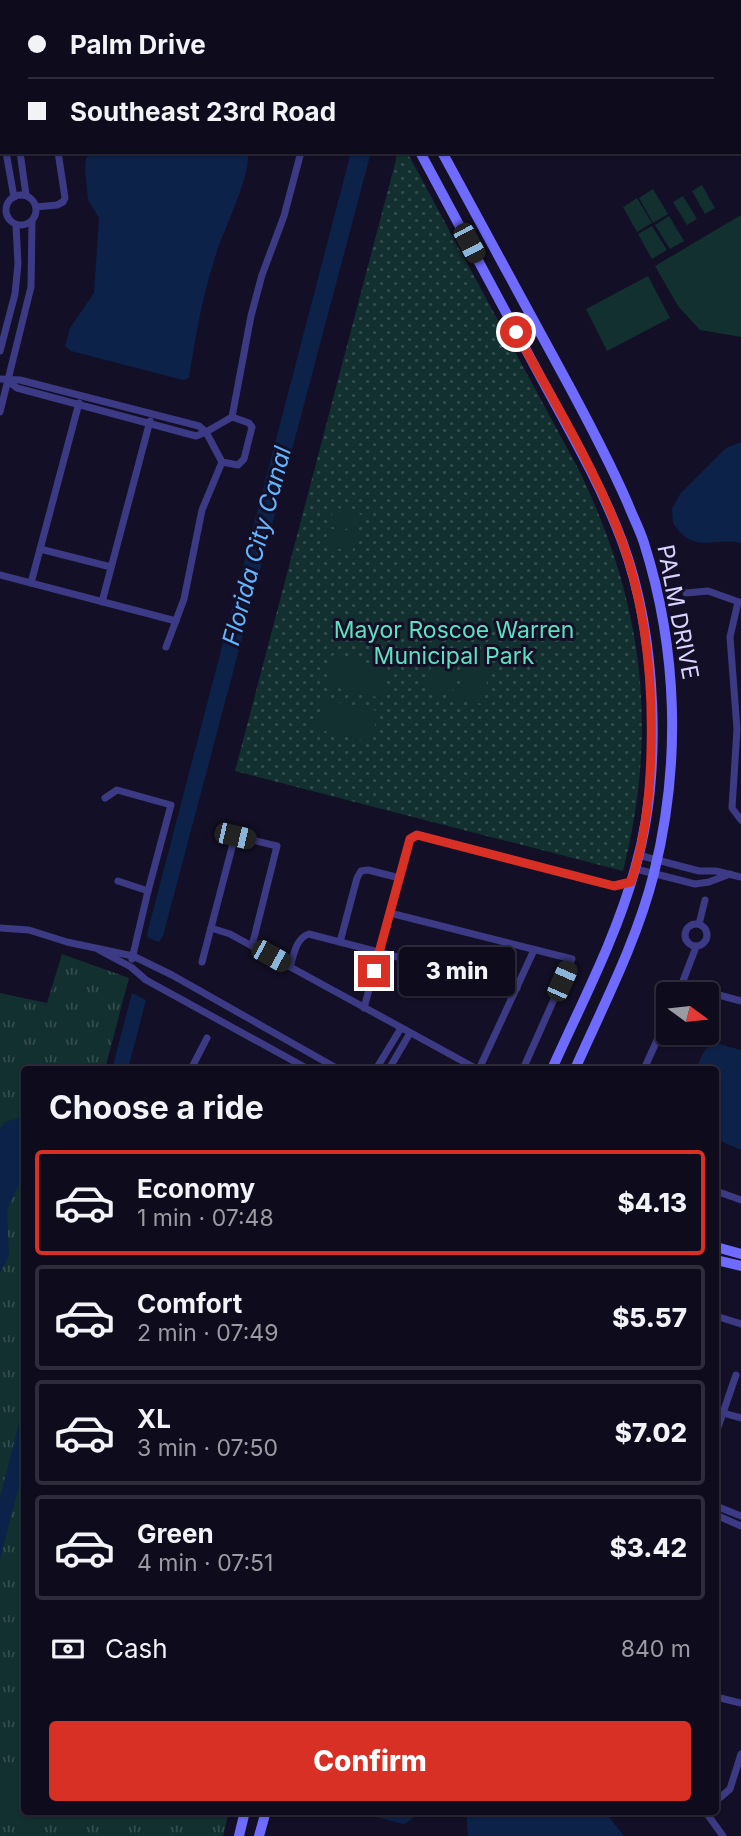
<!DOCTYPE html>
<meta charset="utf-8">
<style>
body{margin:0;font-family:Inter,sans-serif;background:#1c1929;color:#f1f3f6;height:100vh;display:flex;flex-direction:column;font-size:26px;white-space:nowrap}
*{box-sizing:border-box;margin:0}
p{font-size:23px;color:#9b9ba3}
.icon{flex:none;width:38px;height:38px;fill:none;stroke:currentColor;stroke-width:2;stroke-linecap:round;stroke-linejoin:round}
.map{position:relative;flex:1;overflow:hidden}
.side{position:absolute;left:21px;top:1066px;width:698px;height:749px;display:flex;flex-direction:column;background:#0e0b1c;border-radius:7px;box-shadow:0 2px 5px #0004,0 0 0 2px #2e2b3b}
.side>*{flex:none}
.banner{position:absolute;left:0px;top:0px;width:742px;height:154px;box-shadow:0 2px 5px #0004,0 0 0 2px #2e2b3b;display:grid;align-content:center;height:154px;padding:0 28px;background:#0e0b1c}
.needle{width:46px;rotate:105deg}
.fabs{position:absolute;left:656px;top:982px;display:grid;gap:14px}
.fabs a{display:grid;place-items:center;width:63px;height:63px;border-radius:7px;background:#0e0b1c;box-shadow:0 2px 5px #0004,0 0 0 2px #2e2b3b;font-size:35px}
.end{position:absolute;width:32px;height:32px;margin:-16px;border:9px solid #d93025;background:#fff;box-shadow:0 0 0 4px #fff}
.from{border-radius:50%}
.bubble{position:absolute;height:49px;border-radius:7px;background:#0e0b1c;box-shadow:0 2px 5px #0004,0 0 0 2px #2e2b3b;font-size:23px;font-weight:800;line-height:49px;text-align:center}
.car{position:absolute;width:21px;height:42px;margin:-21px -10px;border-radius:9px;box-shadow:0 0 5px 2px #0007;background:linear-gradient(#222 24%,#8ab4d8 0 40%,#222 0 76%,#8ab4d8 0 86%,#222 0)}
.banner b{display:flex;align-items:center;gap:24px;height:66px;font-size:26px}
.banner b+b{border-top:2px solid #2e2b3b}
.banner i{width:18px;height:18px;background:#f1f3f6}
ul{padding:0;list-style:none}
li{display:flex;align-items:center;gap:21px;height:105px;margin:0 14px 10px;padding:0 14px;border:4px solid #2e2b3b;border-radius:7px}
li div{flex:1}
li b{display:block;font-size:26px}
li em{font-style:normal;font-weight:800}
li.selected{border-color:#d93025}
li>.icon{width:63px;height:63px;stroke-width:1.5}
h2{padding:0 28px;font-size:32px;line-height:84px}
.pay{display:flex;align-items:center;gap:18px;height:77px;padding:0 28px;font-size:26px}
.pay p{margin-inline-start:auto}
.primary-button{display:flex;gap:14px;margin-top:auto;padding:14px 28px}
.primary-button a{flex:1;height:80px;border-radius:7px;background:#d93025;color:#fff;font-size:28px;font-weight:800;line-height:80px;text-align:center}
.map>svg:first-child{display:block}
.grass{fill:url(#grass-tufts)}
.park{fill:url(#park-dots)}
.pitch{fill:#12302f}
.water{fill:#0c2248}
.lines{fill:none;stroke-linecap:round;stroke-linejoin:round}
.street{stroke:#3d3a85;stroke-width:7}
.secondary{stroke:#6f6bff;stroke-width:10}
.route{stroke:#d93025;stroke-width:9}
.labels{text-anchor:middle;stroke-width:6;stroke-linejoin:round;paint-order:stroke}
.street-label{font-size:23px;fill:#d9d4ff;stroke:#130f26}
.park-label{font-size:23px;fill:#5fe0c0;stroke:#130f26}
.water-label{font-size:24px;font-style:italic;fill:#62b6ff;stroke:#130f26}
</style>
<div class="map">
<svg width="741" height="1836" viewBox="0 0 741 1836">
<defs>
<pattern id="grass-tufts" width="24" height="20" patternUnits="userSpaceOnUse" patternTransform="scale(1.75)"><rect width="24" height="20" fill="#12302f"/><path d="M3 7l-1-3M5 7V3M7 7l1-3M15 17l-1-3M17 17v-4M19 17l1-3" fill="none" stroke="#344d4e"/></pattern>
<pattern id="park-dots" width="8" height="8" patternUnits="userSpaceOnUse" patternTransform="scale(1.75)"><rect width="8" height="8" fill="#12302f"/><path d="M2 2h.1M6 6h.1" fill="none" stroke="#344d4e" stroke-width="1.8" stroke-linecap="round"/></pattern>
</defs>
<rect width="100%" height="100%" fill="#130f26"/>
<path class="grass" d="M62,954L129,978L105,1069H24V1811H229L223,1836H0V993L47,1003Z"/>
<path class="park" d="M398,152H407L580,472C643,604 659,728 623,871L235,771Z"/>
<g class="pitch">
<path d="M702,185L715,208L705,214L692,191Z"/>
<path d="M653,189L668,214L653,223L639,198Z"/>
<path d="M683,196L697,219L687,225L673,202Z"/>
<path d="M637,198L652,223L637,232L623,207Z"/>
<path d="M741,215V337L700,330L678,306L655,266Z"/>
<path d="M669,216L684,241L670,249L655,225Z"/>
<path d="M652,226L667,250L652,259L638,234Z"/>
<path d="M648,276L670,318L607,351L586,309Z"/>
<path d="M334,507L362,515L357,532L329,524Z"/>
<path d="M329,528L357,535L352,552L324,545Z"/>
<path d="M436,645L461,651L451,696L426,690Z"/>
<path d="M467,653L492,659L482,704L457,698Z"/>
<path d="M333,655L388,668L381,698L326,685Z"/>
<path d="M323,699L378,711L371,742L316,729Z"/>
<path d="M0,1782L24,1789V1811H28L23,1827L0,1821Z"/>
</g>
<g class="water">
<path d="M248,152C250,181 222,231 214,261C202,299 195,338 189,378L183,380L71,351L65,346L70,328L94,293L99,218L88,200L85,169L86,158L91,153Z"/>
<path d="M351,152H371L163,936L159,942L148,938L147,934Z"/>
<path d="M741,442V543C711,536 695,556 673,523L672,509L680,494L726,448Z"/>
<path d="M132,993L146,1000L128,1069H112Z"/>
<path d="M715,1043L741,1050V1150L716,1139V1069H696C701,1059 703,1047 715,1043Z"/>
<path d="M23,1117L24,1174L7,1210L9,1256L0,1272V1129L5,1122Z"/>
<path d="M24,1404V1466L0,1559V1497Z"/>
<path d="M352,1811H416L413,1818L404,1824Z"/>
<path d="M466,1811H604L624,1836H468Z"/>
</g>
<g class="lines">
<g class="street">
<path d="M13,0L14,2"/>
<path d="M177,2L178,0"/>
<path d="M345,2L373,0"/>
<path d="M0,35L2,43"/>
<path d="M0,66H2"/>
<path d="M0,79H2"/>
<path d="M0,117L2,127"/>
<path d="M6,152L14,197"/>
<path d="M20,152L26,195"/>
<circle cx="21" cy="210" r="15"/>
<path d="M36,207L57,205L63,202L65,198L58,152"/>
<path d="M0,351L15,294L18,264L16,225"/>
<path d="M0,379L20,380L199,426L206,432"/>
<path d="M8,381L17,388L196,436L206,432"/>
<path d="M0,412L31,287L32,222"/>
<path d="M232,417L251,316L262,275L284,216L301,152"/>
<path d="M232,417L249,423L252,427L244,459L238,465L222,462L206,432Z"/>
<path d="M40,549L111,567"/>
<path d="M0,575L176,621"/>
<path d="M31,583L79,403"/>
<path d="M686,593L708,591L739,602"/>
<path d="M102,602L150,421"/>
<path d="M738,602L730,637L737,729L732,808L741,820"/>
<path d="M166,647L184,599L202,510L222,462"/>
<path d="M105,798L117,790L171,805L148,891L132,959"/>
<path d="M638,855L699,871H716L741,877"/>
<path d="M636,869L695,884L709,882L730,874"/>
<path d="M118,881L148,891"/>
<path d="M390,913L572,959L523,1069"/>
<circle cx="696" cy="935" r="11"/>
<path d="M699,924L705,900"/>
<path d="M0,928L29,930L67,942L133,956L172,975L338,1069"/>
<path d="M211,928L230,934L477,1069"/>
<path d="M340,942L357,878L361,871L368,870L400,878"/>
<path d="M99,950L131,967L146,980L308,1069"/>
<path d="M202,962L235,836L277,846L252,946"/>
<path d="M290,967C294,954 296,938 309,934L517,988"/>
<path d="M682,985L741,1001"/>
<path d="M678,994L696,947"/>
<path d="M364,1008L410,839L417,835L614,886L631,882"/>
<path d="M191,1069L207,1038"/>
<path d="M376,1069L401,1028"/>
<path d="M389,1069L410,1033"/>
<path d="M479,1069L534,950"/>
<path d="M644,1069L668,1016"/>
<path d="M716,1191L741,1200"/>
<path d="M716,1316L741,1324"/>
<path d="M723,1413L741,1418"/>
<path d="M716,1433L736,1375"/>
<path d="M716,1506L741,1516"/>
<path d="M716,1515L741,1526"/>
<path d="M716,1697L741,1703"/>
<path d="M716,1801L730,1789L741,1754"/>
<path d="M705,1811L723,1836"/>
</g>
<g class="secondary">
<path d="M413,0L414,2"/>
<path d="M385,2L386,0"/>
<path d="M420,152C460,227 500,301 540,376C569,430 600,483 622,541C657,636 663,772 635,869C616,938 581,1004 552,1069"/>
<path d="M442,152C482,225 521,298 561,371C585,415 608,458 628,504C633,517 640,530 644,543C678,650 681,765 654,873C637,941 603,1006 575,1069"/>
<path d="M716,1247L741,1254"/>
<path d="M716,1260L741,1266"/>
<path d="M239,1836L245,1811"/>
<path d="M259,1836L266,1811"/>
</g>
</g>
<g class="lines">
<path class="route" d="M374,971L410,839L417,835L614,886L631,882C645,841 650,794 651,751C653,681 646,608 622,541C595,468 553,400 516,332"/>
</g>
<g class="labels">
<g class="street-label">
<text transform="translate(678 612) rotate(79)" y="8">PALM DRIVE</text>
</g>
<g class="park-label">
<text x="454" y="638">Mayor Roscoe Warren<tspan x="454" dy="26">Municipal Park</tspan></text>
</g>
<g class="water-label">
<text transform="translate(257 546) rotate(-75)" y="8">Florida City Canal</text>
</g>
</g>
</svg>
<div class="fabs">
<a><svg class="needle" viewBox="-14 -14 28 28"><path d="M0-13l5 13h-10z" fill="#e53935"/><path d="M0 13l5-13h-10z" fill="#9b9ba3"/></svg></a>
</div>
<i class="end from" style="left:516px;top:332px"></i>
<i class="end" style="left:374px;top:971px"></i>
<div class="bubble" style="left:399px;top:947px;width:116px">3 min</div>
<i class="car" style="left:469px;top:243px;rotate:152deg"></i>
<i class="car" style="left:235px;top:836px;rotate:103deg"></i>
<i class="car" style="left:271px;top:956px;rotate:119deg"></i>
<i class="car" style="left:562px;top:981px;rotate:24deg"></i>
<div class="banner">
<b><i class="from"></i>Palm Drive</b>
<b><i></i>Southeast 23rd Road</b>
</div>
<section class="side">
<h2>Choose a ride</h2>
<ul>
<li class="selected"><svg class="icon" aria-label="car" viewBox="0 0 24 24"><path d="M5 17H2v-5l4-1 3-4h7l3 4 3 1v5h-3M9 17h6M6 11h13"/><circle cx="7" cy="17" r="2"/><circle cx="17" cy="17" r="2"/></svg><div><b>Economy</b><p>1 min · 07:48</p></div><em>$4.13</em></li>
<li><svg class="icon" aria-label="car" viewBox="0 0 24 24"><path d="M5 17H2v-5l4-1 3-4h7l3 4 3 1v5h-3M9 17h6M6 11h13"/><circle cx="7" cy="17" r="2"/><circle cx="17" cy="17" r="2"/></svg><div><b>Comfort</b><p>2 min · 07:49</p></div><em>$5.57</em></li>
<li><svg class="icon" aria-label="car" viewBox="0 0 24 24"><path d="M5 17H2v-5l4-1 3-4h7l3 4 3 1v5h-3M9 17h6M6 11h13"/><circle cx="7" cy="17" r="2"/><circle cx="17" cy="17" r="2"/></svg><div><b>XL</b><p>3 min · 07:50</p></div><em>$7.02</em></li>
<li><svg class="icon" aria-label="car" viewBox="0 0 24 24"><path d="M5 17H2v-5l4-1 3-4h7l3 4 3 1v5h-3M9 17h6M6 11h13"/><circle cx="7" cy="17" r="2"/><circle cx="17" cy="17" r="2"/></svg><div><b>Green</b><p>4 min · 07:51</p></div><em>$3.42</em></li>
</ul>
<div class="pay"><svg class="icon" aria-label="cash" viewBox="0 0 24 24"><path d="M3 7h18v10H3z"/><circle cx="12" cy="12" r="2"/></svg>Cash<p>840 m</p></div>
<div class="primary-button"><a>Confirm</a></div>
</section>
</div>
